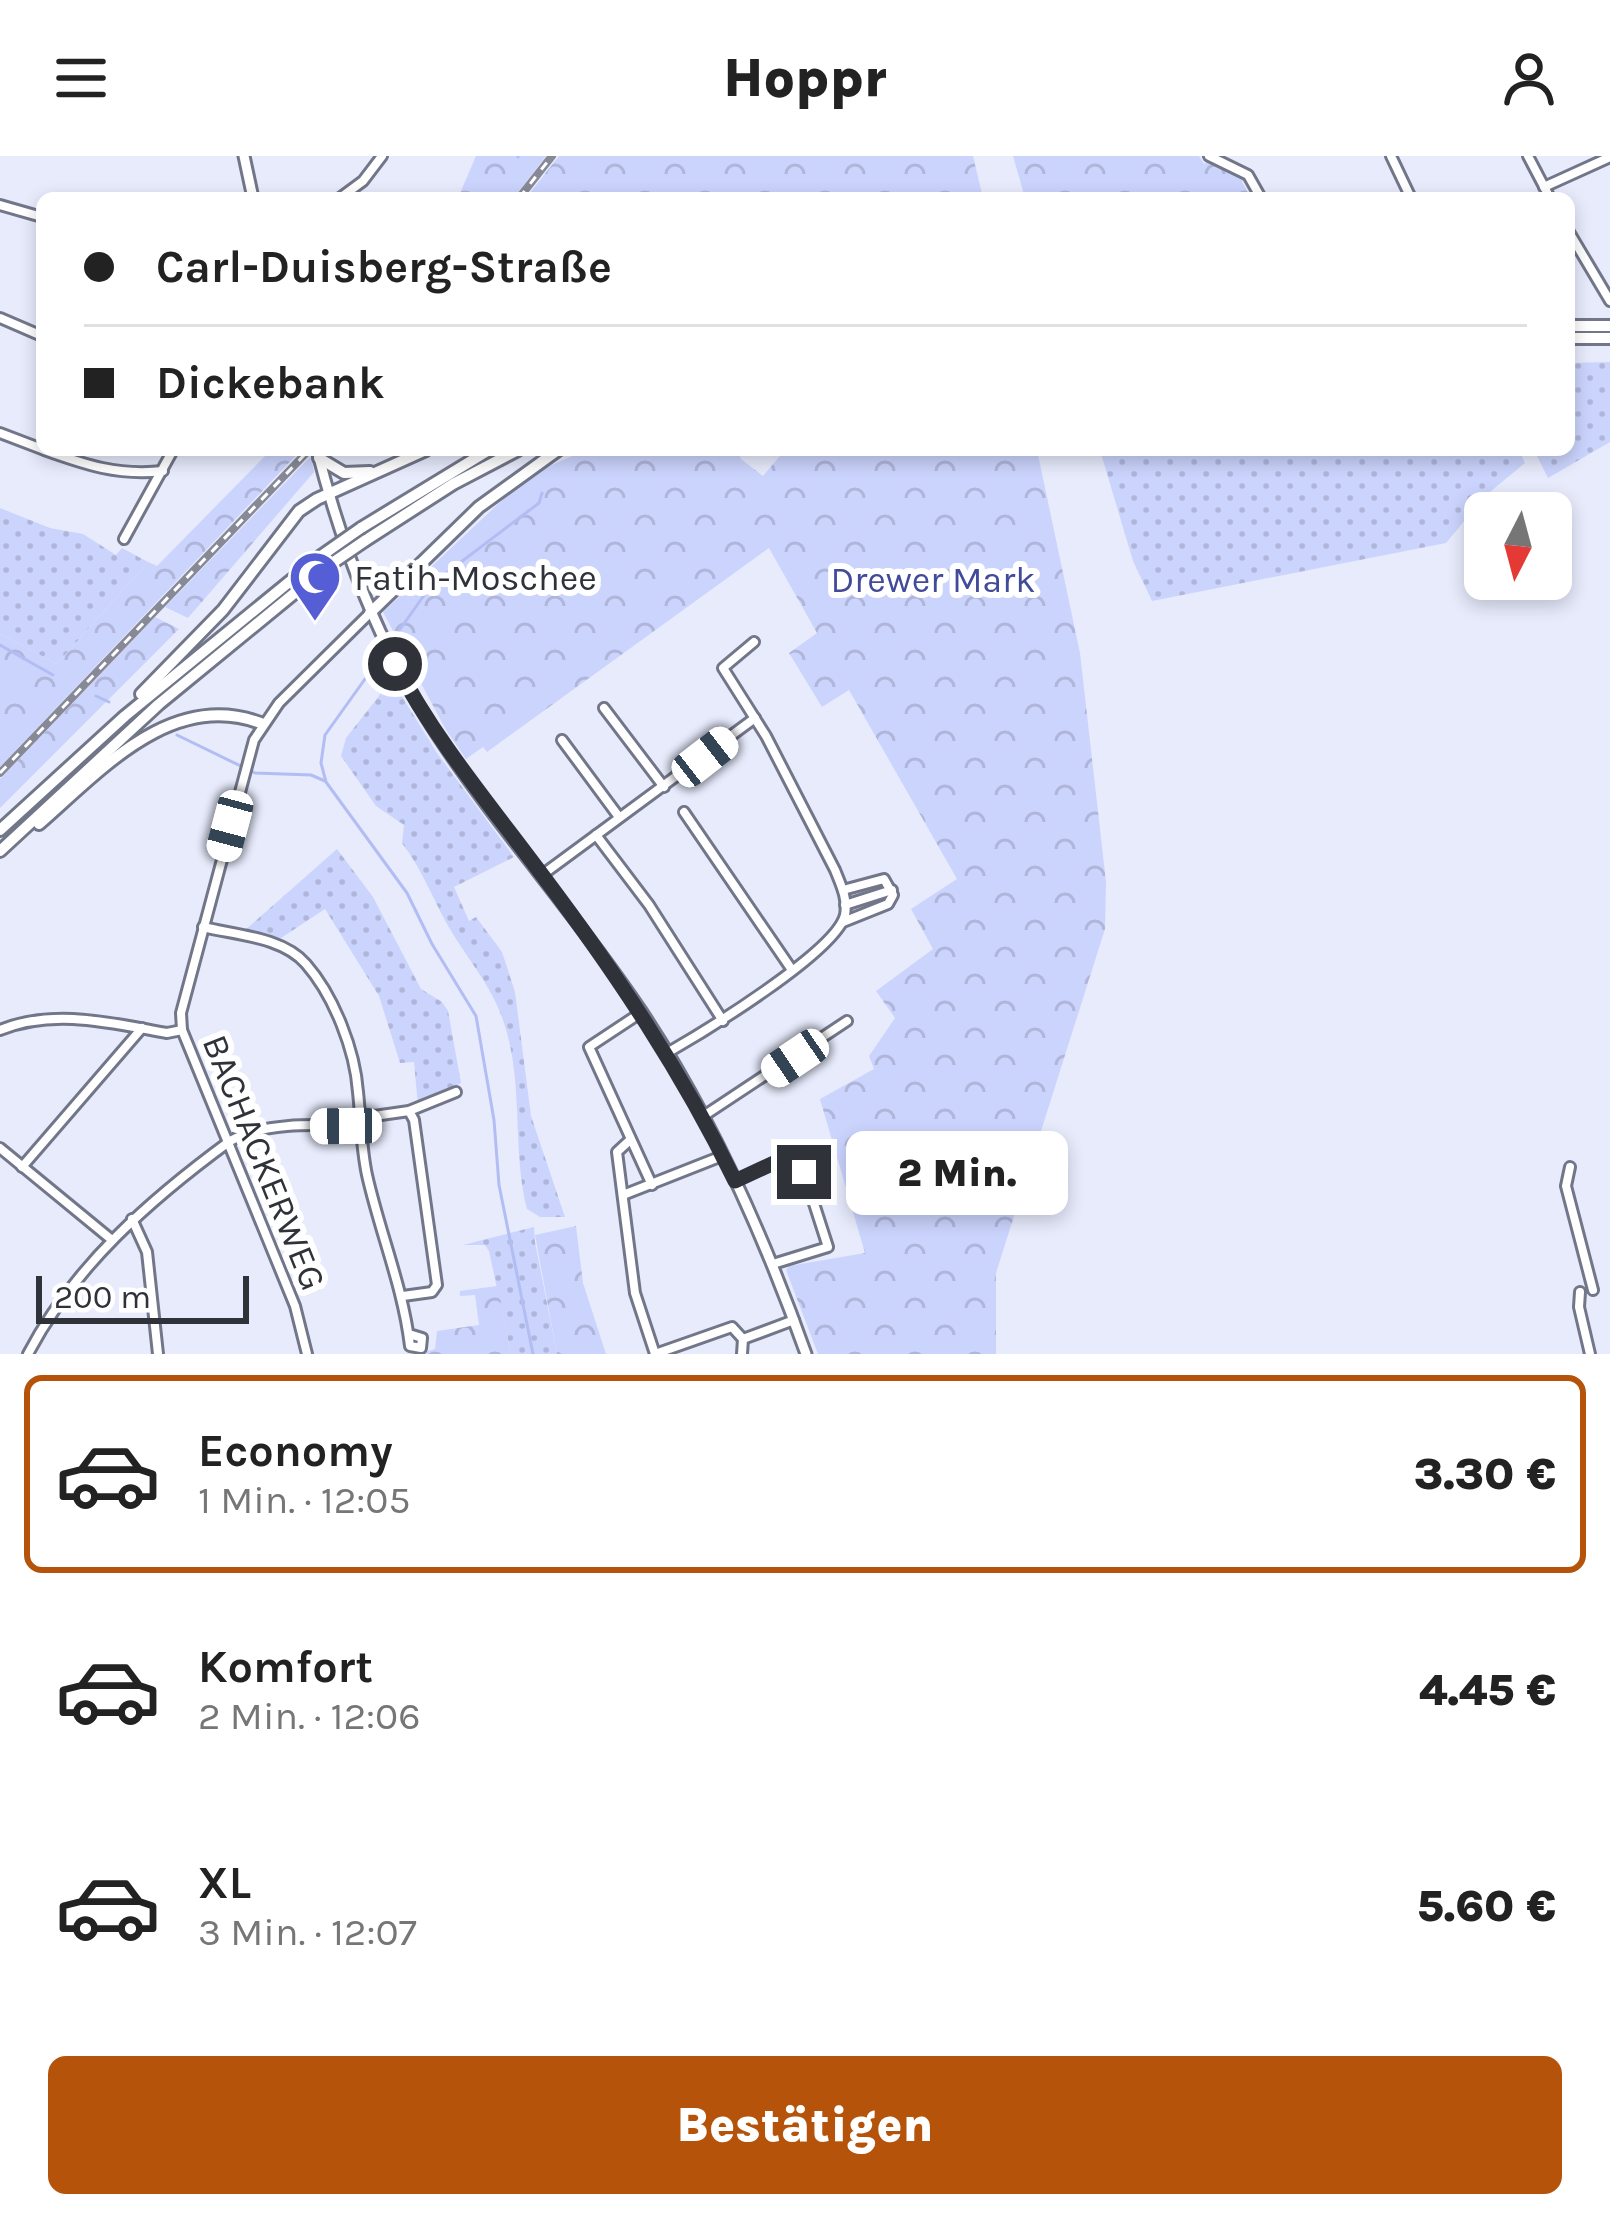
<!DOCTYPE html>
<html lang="de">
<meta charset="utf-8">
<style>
body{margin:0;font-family:Karla,sans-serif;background:#f2f2f2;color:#222;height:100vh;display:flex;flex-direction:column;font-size:45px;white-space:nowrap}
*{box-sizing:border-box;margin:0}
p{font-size:39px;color:#767676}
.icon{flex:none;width:66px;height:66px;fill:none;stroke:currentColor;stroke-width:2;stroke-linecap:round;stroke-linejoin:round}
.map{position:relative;height:1198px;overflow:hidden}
.sheet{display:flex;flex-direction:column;background:#fff;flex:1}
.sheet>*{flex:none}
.top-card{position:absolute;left:36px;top:36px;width:1539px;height:264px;border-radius:18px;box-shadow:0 6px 18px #0003;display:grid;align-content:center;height:264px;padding:0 48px;background:#fff}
.needle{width:78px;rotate:186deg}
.buttons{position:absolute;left:1464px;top:336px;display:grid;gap:24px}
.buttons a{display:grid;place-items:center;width:108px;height:108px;border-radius:18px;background:#fff;box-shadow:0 6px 18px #0003;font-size:60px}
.scale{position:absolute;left:36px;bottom:30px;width:213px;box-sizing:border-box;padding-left:12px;border:6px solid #30323a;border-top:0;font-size:33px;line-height:42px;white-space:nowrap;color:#30323a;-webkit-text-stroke:9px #fff;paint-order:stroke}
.end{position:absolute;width:54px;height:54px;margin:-27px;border:15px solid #30323a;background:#fff;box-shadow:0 0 0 6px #fff}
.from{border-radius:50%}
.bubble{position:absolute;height:84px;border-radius:18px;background:#fff;box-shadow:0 6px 18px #0003;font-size:39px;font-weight:800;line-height:84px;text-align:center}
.car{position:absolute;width:36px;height:72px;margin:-36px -18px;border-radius:15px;box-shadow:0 0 9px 3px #0007;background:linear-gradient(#fff 24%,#345 0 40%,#fff 0 76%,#345 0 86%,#fff 0)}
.top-card b{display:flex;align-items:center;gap:42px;height:114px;font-size:45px}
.top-card b+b{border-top:3px solid #e0e0e0}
.top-card i{width:30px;height:30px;background:#222}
ul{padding:21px 0 0;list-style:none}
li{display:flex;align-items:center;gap:36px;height:198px;margin:0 24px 18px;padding:0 24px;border:6px solid transparent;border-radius:18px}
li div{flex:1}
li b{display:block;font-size:45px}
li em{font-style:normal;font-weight:800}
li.on{border-color:#b45309}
li>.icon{width:108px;height:108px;stroke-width:1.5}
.button{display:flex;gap:24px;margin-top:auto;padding:24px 48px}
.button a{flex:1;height:138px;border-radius:18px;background:#b45309;color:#fff;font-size:48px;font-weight:800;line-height:138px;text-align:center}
header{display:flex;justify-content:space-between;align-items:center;height:156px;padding:0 48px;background:#fff;font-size:54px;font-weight:800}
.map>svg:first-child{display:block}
.grass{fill:url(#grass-dots)}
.forest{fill:url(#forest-crowns)}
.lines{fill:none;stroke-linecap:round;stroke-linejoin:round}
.stream{stroke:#b2bdf4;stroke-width:3}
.minor-casing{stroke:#727689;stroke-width:14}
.major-casing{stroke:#727689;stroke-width:15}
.highway-casing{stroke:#727689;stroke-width:16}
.minor{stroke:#fff;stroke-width:8}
.major{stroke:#fff;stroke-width:9}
.highway{stroke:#fff;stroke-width:10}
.rail-casing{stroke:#878a96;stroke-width:8}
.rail{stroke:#fff;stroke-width:3;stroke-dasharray:9;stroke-linecap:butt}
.highway-bridge-casing{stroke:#727689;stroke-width:16;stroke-linecap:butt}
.highway-bridge{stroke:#fff;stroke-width:10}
.route{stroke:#30323a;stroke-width:15}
.labels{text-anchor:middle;stroke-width:12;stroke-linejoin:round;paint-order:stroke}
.poi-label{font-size:36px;fill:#30323a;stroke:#fff;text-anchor:start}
.park-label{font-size:36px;fill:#424a9a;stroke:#fff}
.street-label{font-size:36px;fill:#30323a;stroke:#fff}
</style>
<header><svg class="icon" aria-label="menu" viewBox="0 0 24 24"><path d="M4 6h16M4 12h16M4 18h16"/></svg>Hoppr<svg class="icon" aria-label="person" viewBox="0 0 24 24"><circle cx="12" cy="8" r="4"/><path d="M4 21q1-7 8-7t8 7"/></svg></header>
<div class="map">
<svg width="1610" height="1198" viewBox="0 0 1610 1198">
<defs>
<pattern id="grass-dots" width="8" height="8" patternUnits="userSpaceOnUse" patternTransform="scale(3)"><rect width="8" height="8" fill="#cbd4fd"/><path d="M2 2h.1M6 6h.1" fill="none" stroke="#afb6da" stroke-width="1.8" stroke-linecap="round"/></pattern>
<pattern id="forest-crowns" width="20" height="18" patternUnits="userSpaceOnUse" patternTransform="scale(3)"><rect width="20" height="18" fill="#cbd4fd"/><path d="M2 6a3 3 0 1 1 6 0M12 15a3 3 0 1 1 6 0" fill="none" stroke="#afb6da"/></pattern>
</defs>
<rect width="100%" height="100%" fill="#e7ebfc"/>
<g class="grass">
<path d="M1610,206V286L1548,322L1534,294H1569V207Z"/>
<path d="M1100,294H1519L1525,307L1485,340L1446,387L1152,445L1133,405Z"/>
<path d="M0,352L50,372L83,378L116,399L122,392L148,406L57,508L0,478Z"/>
<path d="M388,518L437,597L514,701L454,731L469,765L476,761L502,796L515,836L531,960L565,1061H540L527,1053C515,1006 520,955 513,906C504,848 487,830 456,783C436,752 425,717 402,687L404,669L376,650L341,600L346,582L379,540Z"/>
<path d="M337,693L373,741L421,833L442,846L448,855L461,927L418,950L414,906L400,907L379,840L325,753L278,784L244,775Z"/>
<path d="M534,1071L535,1086L557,1198H511L489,1095L485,1089H463Z"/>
</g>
<g class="forest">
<path d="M476,0H546L514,42H458Z"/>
<path d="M559,0H973L983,42H526Z"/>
<path d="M1013,0H1199L1204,8L1209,5L1245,20L1242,26L1251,42H1025Z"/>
<path d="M271,294H301L0,611V478L57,508L148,406L157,410Z"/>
<path d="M586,294H737L741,303L763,320L785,294H1037L1080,497L1106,726L1105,773L996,1117V1198H818L786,1114L789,1110L865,1097L820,943L874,913L869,900L895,862L876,835L933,793L911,753L957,723L849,534L822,551L789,497L817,477L769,392L487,596L483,591L466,603L446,574L383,456L529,319Z"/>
<path d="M311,300L314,316L188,462L165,451Z"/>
<path d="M155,461L179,473L0,652V623Z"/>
<path d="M576,1070L583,1127L606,1198H557L535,1079Z"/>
<path d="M497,1130L511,1198H417L435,1193L437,1175L479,1169L475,1139L460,1140V1135Z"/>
</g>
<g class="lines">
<g class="stream">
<path d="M518,0V1"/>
<path d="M396,479L432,428L539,347L542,337"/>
<path d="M0,489L53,519"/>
<path d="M380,502L325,579L321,607L326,626L407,737L432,788L476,860L494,964L499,1029L533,1198"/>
<path d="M96,540L109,546"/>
<path d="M177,579L255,617L311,619L325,625"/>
</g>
<g class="minor-casing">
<g id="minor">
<path d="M1209,0L1248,19L1261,42"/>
<path d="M1391,0L1411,42"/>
<path d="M1528,0L1550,42"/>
<path d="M1544,31L1610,1"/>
<path d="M340,42L363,25L382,0"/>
<path d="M0,49L42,61"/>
<path d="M1569,76L1610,145"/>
<path d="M0,162L42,180"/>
<path d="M0,277L42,293"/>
<path d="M44,294C86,309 118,320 163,315"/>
<path d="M124,383L173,294"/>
<path d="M604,552L664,631"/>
<path d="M562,584L619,661"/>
<path d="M684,656L792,814"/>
<path d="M596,679L649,749L723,865"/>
<path d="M542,719L755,562"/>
<path d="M843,734L884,723L893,739L888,748L843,766"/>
<path d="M845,749L892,734"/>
<path d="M203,771C236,779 283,781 306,808C334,840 355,894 358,936C361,963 361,991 367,1019C380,1077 403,1131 410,1190L421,1192L422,1182L409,1178"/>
<path d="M642,856L589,891L652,1029"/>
<path d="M0,874C54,852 111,867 167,877L182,874"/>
<path d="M667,897C702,877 836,796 845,759C848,743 841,729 835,714L766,580L723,512L754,486"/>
<path d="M702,961L847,865"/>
<path d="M360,962L409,955L456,936"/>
<path d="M630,984L617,996L635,1137L655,1198"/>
<path d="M0,992L112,1084"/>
<path d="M22,1011L142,872"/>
<path d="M1570,1011L1566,1030L1593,1134"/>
<path d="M735,1025L789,1000L799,1001L828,1091L773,1108"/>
<path d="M623,1039L722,1000"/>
<path d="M132,1063L147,1096L158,1198"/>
<path d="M1580,1136L1579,1151L1590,1198"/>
<path d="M403,1140L432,1136L437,1129L414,964L409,955"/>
<path d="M743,1183L794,1164"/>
<path d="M28,1198C74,1110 151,1043 230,985C266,965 320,969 360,970"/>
<path d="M307,1198L295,1150L182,874L181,857L254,584L279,547L370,457"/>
<path d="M655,1198L732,1171L743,1183"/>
<path d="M742,1198L743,1183"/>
</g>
</g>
<g class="major-casing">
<g id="major">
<path d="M244,0L253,42"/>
<path d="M317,294C343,395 379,489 436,577C499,673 577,759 641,855C711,960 764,1080 806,1198"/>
</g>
</g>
<g class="highway-casing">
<g id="highway">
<path d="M1569,170H1610"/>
<path d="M1569,182H1610"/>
<path d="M319,302L344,317L370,316"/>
<path d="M361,372L489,294"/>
<path d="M366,384L453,328L518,294"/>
<path d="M370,457L479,351L558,294"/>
<path d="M141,538L223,454L299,355L317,343L426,294"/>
<path d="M39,668C101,614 173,532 263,568"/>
<path d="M0,674L125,560L321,400"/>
<path d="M0,695L159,548L325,412"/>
</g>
</g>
<use href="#minor" class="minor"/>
<use href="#major" class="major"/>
<use href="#highway" class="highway"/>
<g class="rail-casing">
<g id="rail">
<path d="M519,42L552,0"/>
<path d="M0,617L309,294"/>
</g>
</g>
<use href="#rail" class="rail"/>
<g class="highway-bridge-casing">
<g id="highway-bridge">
<path d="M321,400L361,372"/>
<path d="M325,412L366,384"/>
</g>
</g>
<use href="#highway-bridge" class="highway-bridge"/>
</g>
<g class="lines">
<path class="route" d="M395,508C436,585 491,650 543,720C616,817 682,916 735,1025L789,1000H799L804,1016"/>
</g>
<defs>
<g id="mosque-pin" transform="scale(2.7)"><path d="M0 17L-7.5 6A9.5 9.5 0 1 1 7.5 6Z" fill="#565ed5" stroke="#fff"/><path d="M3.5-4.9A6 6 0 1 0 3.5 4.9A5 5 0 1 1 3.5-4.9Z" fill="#fff"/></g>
</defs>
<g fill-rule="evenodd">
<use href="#mosque-pin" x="315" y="421"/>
</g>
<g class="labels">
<g class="poi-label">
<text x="354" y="434">Fatih-Moschee</text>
</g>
<g class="park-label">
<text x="933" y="436">Drewer Mark</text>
</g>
<g class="street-label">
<text transform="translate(265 1006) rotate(68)" y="13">BACHACKERWEG</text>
</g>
</g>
</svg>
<div class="buttons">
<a><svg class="needle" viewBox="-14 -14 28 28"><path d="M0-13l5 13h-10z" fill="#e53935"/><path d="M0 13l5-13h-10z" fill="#767676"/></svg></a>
</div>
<div class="scale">200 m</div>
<i class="end from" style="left:395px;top:508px"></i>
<i class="end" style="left:804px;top:1016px"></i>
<div class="bubble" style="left:846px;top:975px;width:222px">2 Min.</div>
<i class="car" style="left:705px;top:601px;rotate:52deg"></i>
<i class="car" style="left:230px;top:670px;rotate:195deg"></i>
<i class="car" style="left:795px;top:902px;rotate:236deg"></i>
<i class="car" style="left:346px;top:970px;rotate:269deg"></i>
<div class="top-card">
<b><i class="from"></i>Carl-Duisberg-Straße</b>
<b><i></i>Dickebank</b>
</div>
</div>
<section class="sheet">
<ul>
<li class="on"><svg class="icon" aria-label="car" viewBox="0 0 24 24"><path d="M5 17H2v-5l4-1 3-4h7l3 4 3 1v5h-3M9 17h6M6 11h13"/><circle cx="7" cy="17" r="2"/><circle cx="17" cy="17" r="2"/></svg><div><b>Economy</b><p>1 Min. · 12:05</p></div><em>3.30 €</em></li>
<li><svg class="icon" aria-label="car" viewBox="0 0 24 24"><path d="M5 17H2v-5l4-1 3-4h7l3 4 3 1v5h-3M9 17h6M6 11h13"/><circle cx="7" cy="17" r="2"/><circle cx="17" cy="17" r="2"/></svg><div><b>Komfort</b><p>2 Min. · 12:06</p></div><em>4.45 €</em></li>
<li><svg class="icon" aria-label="car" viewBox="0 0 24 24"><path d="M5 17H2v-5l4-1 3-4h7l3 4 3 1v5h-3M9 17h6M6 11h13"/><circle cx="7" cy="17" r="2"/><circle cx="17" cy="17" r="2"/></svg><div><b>XL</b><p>3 Min. · 12:07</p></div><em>5.60 €</em></li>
</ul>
<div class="button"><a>Bestätigen</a></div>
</section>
